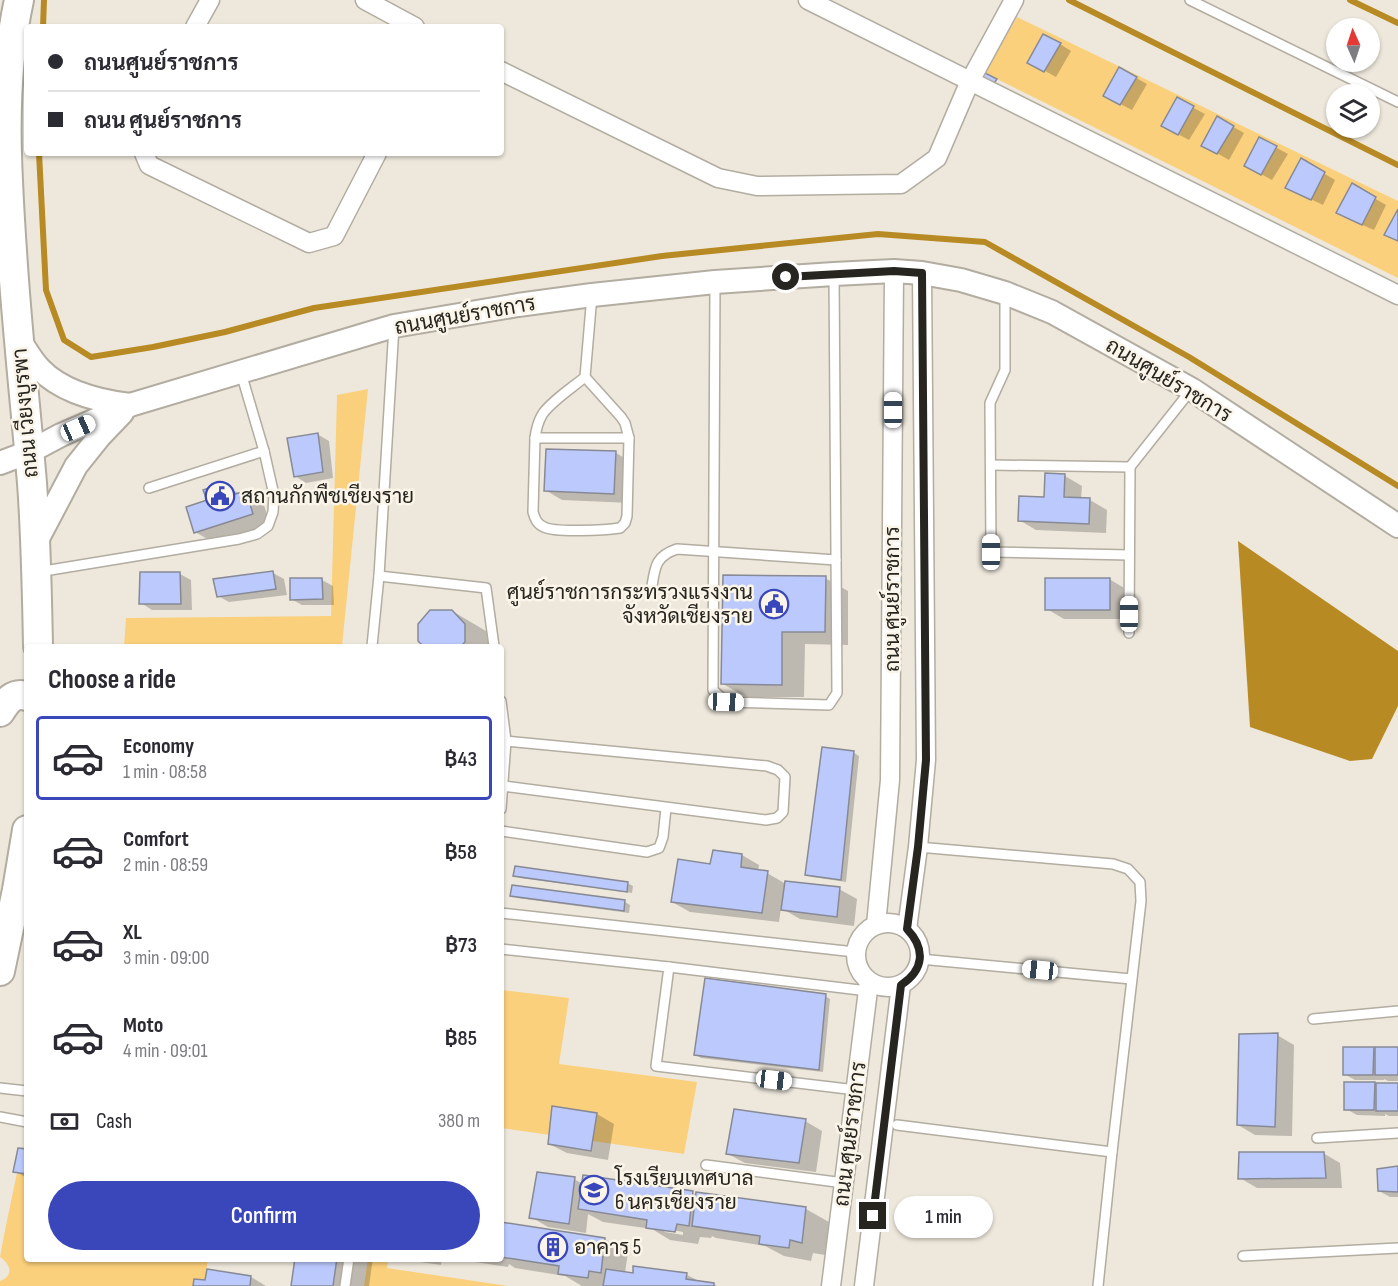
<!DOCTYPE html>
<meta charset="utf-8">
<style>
body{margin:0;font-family:"Sofia Sans Condensed",Sarabun,sans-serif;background:#f2f2f3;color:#2b2b33;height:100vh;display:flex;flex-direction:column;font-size:22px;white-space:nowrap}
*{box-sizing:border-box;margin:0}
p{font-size:20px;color:#7c7c81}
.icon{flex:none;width:33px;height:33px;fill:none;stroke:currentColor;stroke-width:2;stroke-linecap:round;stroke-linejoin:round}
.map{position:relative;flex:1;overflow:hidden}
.sheet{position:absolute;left:24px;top:644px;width:480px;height:618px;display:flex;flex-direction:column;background:#fff;border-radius:6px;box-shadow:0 2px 4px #0004}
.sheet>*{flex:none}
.top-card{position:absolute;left:24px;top:24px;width:480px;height:132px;border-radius:6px;box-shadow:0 2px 4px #0004;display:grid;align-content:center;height:132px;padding:0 24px;background:#fff}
.needle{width:39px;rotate:357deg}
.tools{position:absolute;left:1326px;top:18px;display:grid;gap:12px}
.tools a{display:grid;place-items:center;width:54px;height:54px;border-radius:50%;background:#fff;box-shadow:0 2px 4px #0004;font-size:30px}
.end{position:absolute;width:27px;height:27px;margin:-14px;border:8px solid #272520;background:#fff;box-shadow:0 0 0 3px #fff}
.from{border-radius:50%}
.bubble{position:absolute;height:42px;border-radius:21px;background:#fff;box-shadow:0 2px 4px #0004;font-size:20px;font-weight:600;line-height:42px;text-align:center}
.car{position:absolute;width:18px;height:36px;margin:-18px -9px;border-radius:8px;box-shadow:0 0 4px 2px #0007;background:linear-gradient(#fff 24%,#345 0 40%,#fff 0 76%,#345 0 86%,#fff 0)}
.top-card b{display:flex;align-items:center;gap:21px;height:57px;font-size:22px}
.top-card b+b{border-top:2px solid #e1e1e2}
.top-card i{width:15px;height:15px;background:#2b2b33}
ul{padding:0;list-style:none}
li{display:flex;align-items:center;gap:18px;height:84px;margin:0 12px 9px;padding:0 12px;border:3px solid transparent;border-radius:6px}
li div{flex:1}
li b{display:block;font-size:22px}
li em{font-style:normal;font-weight:600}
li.selected{border-color:#3a47ba}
li>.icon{width:54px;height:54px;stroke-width:1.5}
h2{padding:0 24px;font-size:27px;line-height:72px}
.pay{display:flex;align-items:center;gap:15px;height:66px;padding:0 24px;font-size:22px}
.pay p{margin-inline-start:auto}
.primary-button{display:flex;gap:12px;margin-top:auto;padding:12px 24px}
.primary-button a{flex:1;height:69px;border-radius:36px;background:#3a47ba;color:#fff;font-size:24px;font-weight:600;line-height:69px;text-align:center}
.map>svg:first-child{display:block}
.green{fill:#fbd07c}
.water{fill:#b78a24}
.shadow{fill:#0003;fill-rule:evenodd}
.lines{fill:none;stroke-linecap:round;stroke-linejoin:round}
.stream{stroke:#b78a24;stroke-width:6}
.building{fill:#bbc9fd;stroke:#878a95;stroke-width:1.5}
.service-casing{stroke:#b2aca1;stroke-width:12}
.minor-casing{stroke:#b2aca1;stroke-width:21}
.tertiary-casing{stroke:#b2aca1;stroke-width:26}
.primary-casing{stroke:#b2aca1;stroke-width:32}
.service{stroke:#fff;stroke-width:9}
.minor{stroke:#fff;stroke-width:18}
.tertiary{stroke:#fff;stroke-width:22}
.primary{stroke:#fff;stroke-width:28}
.route{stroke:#272520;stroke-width:8}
.labels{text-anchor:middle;stroke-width:5;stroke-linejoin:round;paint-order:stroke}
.street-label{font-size:21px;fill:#272520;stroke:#fbf5e9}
.poi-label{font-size:21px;fill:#272520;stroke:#fbf5e9;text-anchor:start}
</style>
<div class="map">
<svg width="1398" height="1286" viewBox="0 0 1398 1286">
<rect width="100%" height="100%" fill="#eee8dc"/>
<g class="green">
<path d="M1017,17L1398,201V278L985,73Z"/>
<path d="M368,389L342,646H124L126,618L331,616L337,395Z"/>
<path d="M501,990L569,998L559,1064L697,1082L684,1154L501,1128Z"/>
<path d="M17,1173L27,1175V1258L208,1259L205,1280L194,1279L193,1286H0V1281C14,1276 11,1264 0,1257L5,1230Z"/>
<path d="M368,1259L388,1262L387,1268L508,1286H364Z"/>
</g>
<path class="water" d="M1238,541L1398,651V706L1372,759L1350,761L1250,727Z"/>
<g class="shadow">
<path d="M1060,44L1071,51L1056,77L1029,62Z"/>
<path d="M1120,69L1147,84L1132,110L1105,96Z"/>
<path d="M1177,99L1205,114L1189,140L1163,126Z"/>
<path d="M1217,118L1244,133L1229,160L1203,145Z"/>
<path d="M1260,139L1288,154L1272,180L1246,166Z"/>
<path d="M1301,160L1335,180L1323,205L1298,193Z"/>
<path d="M1352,185L1386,205L1374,230L1349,219Z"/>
<path d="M317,434L329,441L333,478L306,483L295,476Z"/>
<path d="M616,453L633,463L631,503L562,500L545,490Z"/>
<path d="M1046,475L1065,476L1082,486L1081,499L1090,500L1107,510L1106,533L1036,530L1019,520L1045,498Z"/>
<path d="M224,485L240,494L246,492L263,502L270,524L213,542L195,532Z"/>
<path d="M273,573L284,579L287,595L229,602L218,596Z"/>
<path d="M180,574L191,580L192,610H152L141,603Z"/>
<path d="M825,578L848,591V645L805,644L804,697H746L723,684Z"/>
<path d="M1109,579L1126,589L1127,619H1064L1047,609Z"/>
<path d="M322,580L333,586L334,605H302L291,599Z"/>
<path d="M452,611L486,631L499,645V646H425L419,641Z"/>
<path d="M501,676L504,678L501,705Z"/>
<path d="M823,749L854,753L859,756L846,882L812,877L807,874Z"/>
<path d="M742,855L759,865L758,871L767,873L786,884L839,889L857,899L854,926L800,919L781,908L779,922L690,912L672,902L712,865Z"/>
<path d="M515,875L627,883L633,886L632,893L520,878Z"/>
<path d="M512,895L625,902L630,905L629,913L517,898Z"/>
<path d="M825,996L830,999L823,1072L701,1058L696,1055Z"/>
<path d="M1277,1035L1294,1045L1292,1136L1255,1135L1238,1125Z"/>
<path d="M1373,1049L1377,1050L1398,1049V1081H1388L1384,1079V1080H1355L1344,1074Z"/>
<path d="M1346,1084H1398V1116H1389L1385,1114V1116L1357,1115L1346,1109Z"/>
<path d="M597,1114L614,1124L608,1160L567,1153L549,1144Z"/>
<path d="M805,1121L822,1131L816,1172L745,1163L728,1154Z"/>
<path d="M27,1151V1178L14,1171Z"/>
<path d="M1323,1153L1340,1163L1342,1188H1257L1240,1178Z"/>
<path d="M1398,1168V1197H1390L1379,1191Z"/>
<path d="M574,1179L583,1184L693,1193L697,1195L806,1209L829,1222L825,1255L813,1253L811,1261L784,1256L765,1246L716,1238L712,1236L711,1238L700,1237L698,1244L670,1240L652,1229L603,1222L588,1214L586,1233L548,1227L531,1217ZM661,1228L683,1232V1235L665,1232Z"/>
<path d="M501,1224L605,1239L628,1252L625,1273L634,1274L635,1268L687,1275L701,1282L714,1284L717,1286H582L565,1276L515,1268L509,1264L508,1267L449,1258H501Z"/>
<path d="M296,1258H373L369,1286H293Z"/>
<path d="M408,1258H442L441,1265L413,1261Z"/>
<path d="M251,1277L266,1286H195L206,1281Z"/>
</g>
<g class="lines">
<g class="stream">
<path d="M1069,0L1398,165"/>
<path d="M1350,0L1398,23"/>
<path d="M43,27L44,0"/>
<path d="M39,153L46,290L64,340L91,357L153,347L225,332L314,308L662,256L878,234L985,242L1189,357L1398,486"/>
</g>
</g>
<g class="building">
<path d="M1043,34L1061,43L1044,72L1027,63Z"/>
<path d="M1119,67L1137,77L1120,105L1103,96Z"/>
<path d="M985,73L997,79L992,86L980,79Z"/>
<path d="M1177,97L1194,106L1178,135L1161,126Z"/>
<path d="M1217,116L1234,126L1217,154L1201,146Z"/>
<path d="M1259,137L1277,146L1261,175L1244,166Z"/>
<path d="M1301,158L1325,172L1311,200L1285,188Z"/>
<path d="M1352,183L1376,197L1362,225L1336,213Z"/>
<path d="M1398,209V241L1384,235Z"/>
<path d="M318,433L323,472L294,477L287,438Z"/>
<path d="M546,449L616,451L614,494L544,491Z"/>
<path d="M1045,473L1065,474L1064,497L1090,498L1089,524L1018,521L1019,496L1044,497Z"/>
<path d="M224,483L228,496L246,491L253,514L194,533L186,507L207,500L203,490Z"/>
<path d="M273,571L276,589L217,597L213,579Z"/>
<path d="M140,572H180L181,604H139Z"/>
<path d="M723,575L826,576L825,632H782V685L721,684Z"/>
<path d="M290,578H322L323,599L290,600Z"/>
<rect x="1045" y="578" width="65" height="32"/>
<path d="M430,610H452L465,624V642L461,646H423L418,641V624Z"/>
<path d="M822,747L854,751L841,880L805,875Z"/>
<path d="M713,850L742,854L741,867L768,871L762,913L671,902L678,859L710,864Z"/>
<path d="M515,866L628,882L627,892L513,876Z"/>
<path d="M785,881L840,887L837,917L781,910Z"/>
<path d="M512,885L625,900L624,911L510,896Z"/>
<path d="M705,978L826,994L819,1070L694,1055Z"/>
<path d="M1278,1033L1275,1127L1237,1125L1239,1034Z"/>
<path d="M1343,1047H1374L1373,1075H1343Z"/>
<rect x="1375" y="1047" width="23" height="28"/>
<path d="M1344,1082H1375L1374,1110H1344Z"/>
<rect x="1376" y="1083" width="22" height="28"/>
<path d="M552,1106L597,1113L591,1151L548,1144Z"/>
<path d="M734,1109L806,1119L799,1163L726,1154Z"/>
<path d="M18,1148L27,1149V1174L13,1172Z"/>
<path d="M1239,1152H1324L1326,1178L1238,1179Z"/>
<path d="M1398,1166V1192L1378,1191L1377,1169Z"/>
<path d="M537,1172L575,1177L569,1224L529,1218Z"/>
<path d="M583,1175L693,1191L689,1226L677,1224L675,1232L646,1228L647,1220L578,1209Z"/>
<path d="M696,1192L806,1207L802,1243L790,1240L789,1248L759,1244L760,1236L692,1226Z"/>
<path d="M501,1222L605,1238L601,1273L589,1271L588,1278L558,1274L559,1266L501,1257Z"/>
<path d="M295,1258H337L333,1286H291Z"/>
<path d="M633,1266L687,1273L686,1279L714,1283V1286H603L606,1269L633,1273Z"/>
<path d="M207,1269L251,1276L250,1286H193L194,1279L205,1280Z"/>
</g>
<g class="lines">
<g class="service-casing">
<g id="service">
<path d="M1190,0L1398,102"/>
<path d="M715,282L713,690L726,702L829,705L837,693L834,274"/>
<path d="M1005,293V370L990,403L991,552L1129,555"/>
<path d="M592,295L585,377C573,387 549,403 542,415C538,422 536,430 535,438H629"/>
<path d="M535,438L533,512C535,519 537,524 544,527C555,533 606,530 620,528L625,523L627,516L629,438L625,423L621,417L585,377"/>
<path d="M991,465L1130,467"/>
<path d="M149,488L264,451"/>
<path d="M38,572L239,539L257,534L268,526L273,512L274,495L264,451L241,373"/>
<path d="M379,576L486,588L494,646"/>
<path d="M652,586C655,566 656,556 677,549L836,560"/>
<path d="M1129,633L1130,467L1191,390"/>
<path d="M372,646L379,576L394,326"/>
<path d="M501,701L506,741"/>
<path d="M501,809L506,741L767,766L778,770L785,777L783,812L777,818L766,820L503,786"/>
<path d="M501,831L647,852L659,848L663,837L666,808"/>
<path d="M918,847L1113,864L1128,869L1140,882L1141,901L1112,1152L1098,1286"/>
<path d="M501,913L855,952"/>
<path d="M501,949L669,967L656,1066L856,1090"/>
<path d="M920,959L1131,979"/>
<path d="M669,967L868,991"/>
<path d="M1313,1019L1398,1011"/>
<path d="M0,1088L27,1091"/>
<path d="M0,1117L27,1122"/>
<path d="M897,1125L1112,1152"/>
<path d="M1317,1138L1398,1133"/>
<path d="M706,1165L844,1183"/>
<path d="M1243,1256L1398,1248"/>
<path d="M345,1286L349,1258"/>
</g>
</g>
<g class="minor-casing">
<g id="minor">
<path d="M365,0L415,27"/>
<path d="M808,0L1398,295"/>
<path d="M195,27L210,0"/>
<path d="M501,71L718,178L757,186L901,184L937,158L970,81L1014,0"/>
<path d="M144,153L149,165L309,243L334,236L377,153"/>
<circle cx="888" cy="955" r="32"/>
<path d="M876,925L890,780L894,271"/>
<path d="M907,929L918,847L926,760L922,273"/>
<path d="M831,1286L869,982"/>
<path d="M864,1286L901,985"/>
</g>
</g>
<g class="tertiary-casing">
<g id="tertiary">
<path d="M18,338C25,348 31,360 40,369C62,392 98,401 130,405"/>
<path d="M0,463L29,452L61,435L130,405L394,326L518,305L592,295L715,282L834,274L894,271L922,273L961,280L1005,293L1052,312L1191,389L1398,526"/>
<path d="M35,544L76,466L100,436L122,413"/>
</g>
</g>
<g class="primary-casing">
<g id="primary">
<path d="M19,0C0,87 7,178 13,266C18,339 26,411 32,483C36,538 37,592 38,646"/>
<path d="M0,712C7,701 13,692 27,696"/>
<path d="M0,971L17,890L27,830"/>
</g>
</g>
<use href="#service" class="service"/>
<use href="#minor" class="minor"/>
<use href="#tertiary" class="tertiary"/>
<use href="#primary" class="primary"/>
</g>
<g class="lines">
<path class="route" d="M786,277L894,271L922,273L926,760L918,847L907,929C926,949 924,970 901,985L873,1216"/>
</g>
<defs>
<g id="civic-ring" transform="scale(1.5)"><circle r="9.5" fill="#fbf5e9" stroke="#3a47ba" stroke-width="1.5"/><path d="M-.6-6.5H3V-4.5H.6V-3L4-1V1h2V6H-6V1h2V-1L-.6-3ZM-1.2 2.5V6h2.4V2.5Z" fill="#3a47ba"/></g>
<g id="school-ring" transform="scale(1.5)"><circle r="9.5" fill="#fbf5e9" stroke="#3a47ba" stroke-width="1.5"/><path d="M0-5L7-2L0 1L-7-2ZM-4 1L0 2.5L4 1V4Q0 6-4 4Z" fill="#3a47ba"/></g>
<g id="building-ring" transform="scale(1.5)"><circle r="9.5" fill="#fbf5e9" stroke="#3a47ba" stroke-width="1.5"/><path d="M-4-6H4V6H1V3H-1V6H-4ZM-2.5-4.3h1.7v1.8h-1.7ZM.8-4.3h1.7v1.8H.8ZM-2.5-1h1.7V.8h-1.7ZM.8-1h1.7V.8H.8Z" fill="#3a47ba"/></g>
</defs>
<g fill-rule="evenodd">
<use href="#civic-ring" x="220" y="496"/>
<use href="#civic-ring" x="774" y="604"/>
<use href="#school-ring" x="594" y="1190"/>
<use href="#building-ring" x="553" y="1247"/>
</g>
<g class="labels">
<g class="street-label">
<text transform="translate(465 315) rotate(-10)" y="7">ถนนศูนย์ราชการ</text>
<text transform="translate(1169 380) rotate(31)" y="7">ถนนศูนย์ราชการ</text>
<text transform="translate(25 413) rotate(-95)" y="7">ถนน เวียงบูรพา</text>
<text transform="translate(892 599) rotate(-90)" y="7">ถนน ศูนย์ราชการ</text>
<text transform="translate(850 1134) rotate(-83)" y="7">ถนน ศูนย์ราชการ</text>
</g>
<g class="poi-label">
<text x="241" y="503">สถานกักพืชเชียงราย</text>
<text x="753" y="599" text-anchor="end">ศูนย์ราชการกระทรวงแรงงาน<tspan x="753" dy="24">จังหวัดเชียงราย</tspan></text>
<text x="615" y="1185">โรงเรียนเทศบาล<tspan x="615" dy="24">6 นครเชียงราย</tspan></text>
<text x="574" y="1254">อาคาร 5</text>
</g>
</g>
</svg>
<div class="tools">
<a><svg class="needle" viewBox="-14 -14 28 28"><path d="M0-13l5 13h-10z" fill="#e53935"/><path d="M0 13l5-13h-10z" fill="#7c7c81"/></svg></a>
<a><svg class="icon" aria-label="layers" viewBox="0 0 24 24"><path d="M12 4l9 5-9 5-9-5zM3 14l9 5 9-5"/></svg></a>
</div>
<i class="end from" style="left:786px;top:277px"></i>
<i class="end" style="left:873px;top:1216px"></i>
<div class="bubble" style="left:894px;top:1196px;width:99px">1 min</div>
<i class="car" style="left:893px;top:410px;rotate:0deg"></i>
<i class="car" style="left:78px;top:428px;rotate:66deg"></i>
<i class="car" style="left:991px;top:552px;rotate:0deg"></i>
<i class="car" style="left:1129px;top:614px;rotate:0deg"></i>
<i class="car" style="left:726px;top:702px;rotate:92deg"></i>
<i class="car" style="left:1040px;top:970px;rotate:276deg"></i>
<i class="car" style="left:774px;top:1080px;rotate:97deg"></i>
<div class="top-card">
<b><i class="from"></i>ถนนศูนย์ราชการ</b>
<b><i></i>ถนน ศูนย์ราชการ</b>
</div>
<section class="sheet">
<h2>Choose a ride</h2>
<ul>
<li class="selected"><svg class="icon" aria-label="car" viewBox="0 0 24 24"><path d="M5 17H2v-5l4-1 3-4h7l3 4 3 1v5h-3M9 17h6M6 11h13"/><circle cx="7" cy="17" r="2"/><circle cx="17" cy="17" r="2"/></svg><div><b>Economy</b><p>1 min · 08:58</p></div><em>฿43</em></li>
<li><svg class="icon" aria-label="car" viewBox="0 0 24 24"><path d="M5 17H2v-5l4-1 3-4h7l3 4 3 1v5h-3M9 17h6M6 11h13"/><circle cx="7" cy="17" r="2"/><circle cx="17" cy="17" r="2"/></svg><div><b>Comfort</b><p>2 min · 08:59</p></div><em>฿58</em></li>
<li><svg class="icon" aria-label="car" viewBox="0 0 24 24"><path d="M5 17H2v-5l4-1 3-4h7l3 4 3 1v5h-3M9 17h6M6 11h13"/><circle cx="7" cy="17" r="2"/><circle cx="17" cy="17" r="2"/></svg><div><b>XL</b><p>3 min · 09:00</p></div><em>฿73</em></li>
<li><svg class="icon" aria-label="car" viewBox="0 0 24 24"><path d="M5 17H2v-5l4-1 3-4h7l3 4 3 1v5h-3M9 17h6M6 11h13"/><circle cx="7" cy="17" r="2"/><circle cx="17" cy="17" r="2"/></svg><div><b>Moto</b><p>4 min · 09:01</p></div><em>฿85</em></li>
</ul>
<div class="pay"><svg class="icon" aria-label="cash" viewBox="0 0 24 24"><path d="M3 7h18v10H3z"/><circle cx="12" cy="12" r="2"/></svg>Cash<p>380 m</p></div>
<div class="primary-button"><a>Confirm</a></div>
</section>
</div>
